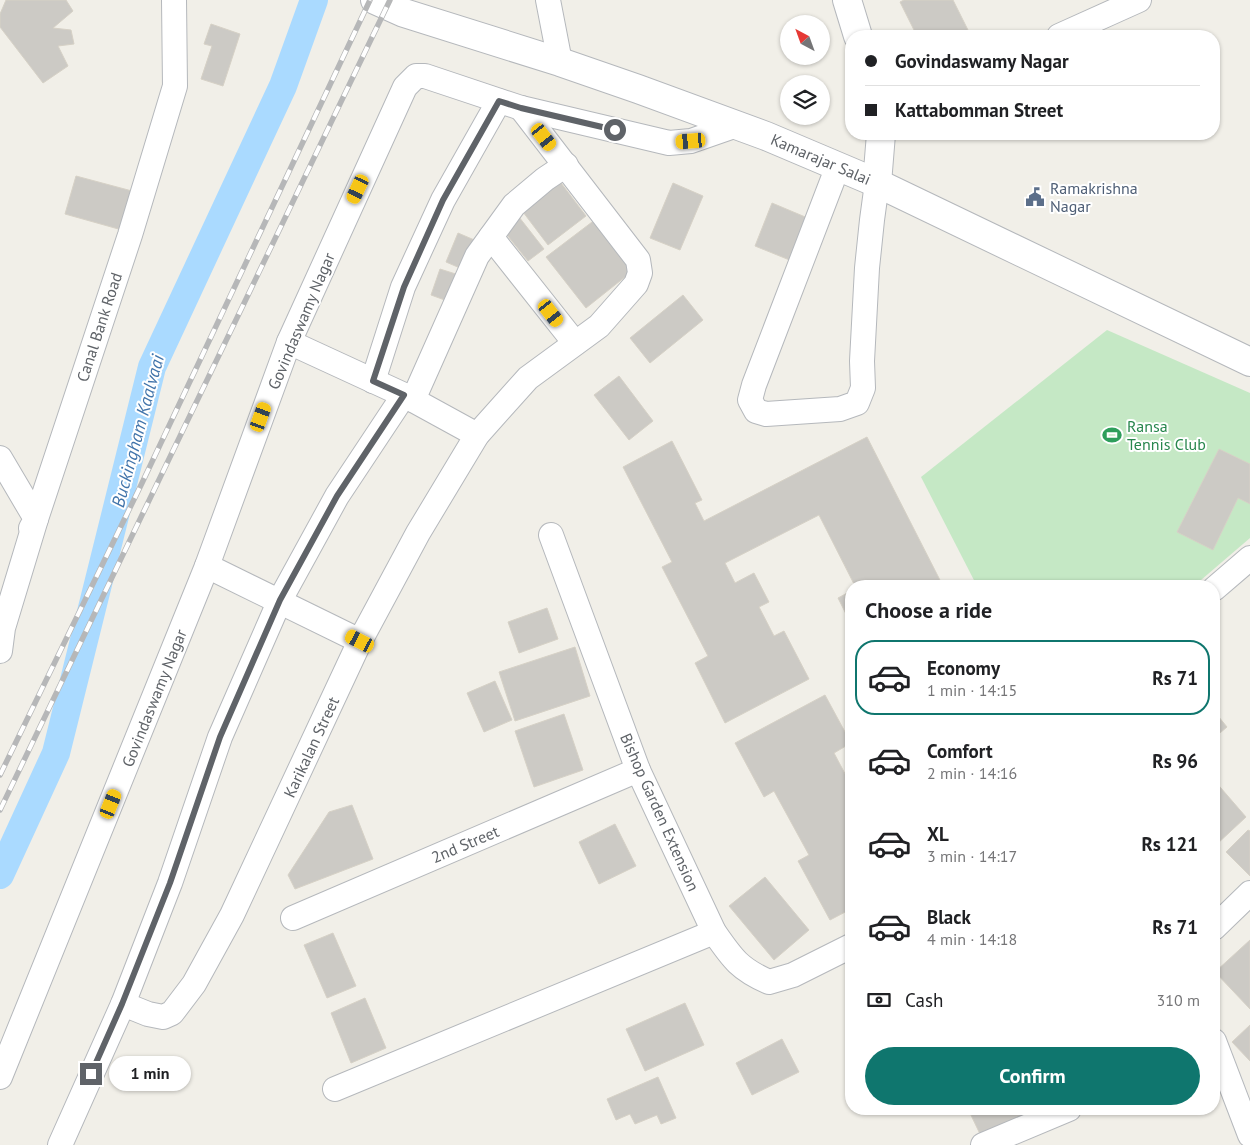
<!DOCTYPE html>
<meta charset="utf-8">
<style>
body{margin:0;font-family:"PT Sans",sans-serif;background:#f6f6f6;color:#202124;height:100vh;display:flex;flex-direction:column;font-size:19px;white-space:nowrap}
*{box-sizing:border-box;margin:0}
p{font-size:16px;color:#757577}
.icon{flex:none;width:28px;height:28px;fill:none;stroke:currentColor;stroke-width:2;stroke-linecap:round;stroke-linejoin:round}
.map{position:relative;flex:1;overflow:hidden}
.sheet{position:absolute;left:845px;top:580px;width:375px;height:535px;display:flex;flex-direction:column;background:#fff;border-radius:20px;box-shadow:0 1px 4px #0004}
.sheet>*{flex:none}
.banner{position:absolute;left:845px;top:30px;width:375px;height:110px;border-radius:20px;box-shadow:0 1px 4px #0004;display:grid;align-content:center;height:110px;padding:0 20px;background:#fff}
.needle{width:32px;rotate:319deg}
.tools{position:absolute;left:780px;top:15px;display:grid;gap:10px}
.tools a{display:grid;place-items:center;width:50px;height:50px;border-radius:50%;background:#fff;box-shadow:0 1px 4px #0004;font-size:25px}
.end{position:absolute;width:22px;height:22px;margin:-11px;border:6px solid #5f6368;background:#fff;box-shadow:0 0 0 2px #fff}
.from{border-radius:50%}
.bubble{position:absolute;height:35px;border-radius:18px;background:#fff;box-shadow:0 1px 4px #0004;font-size:16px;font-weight:600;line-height:35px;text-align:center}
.car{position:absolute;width:15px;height:30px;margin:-15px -8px;border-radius:6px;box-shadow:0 0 4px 1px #0007;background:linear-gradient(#f5c518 24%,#345 0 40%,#f5c518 0 76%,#345 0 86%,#f5c518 0)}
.banner b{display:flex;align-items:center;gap:18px;height:48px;font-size:19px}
.banner b+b{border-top:1px solid #e0e0e0}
.banner i{width:12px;height:12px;background:#202124}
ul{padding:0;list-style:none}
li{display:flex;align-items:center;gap:15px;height:75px;margin:0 10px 8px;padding:0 10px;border:2px solid transparent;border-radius:20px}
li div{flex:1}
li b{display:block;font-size:19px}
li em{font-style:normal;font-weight:600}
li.selected{border-color:#0f766e}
li>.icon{width:45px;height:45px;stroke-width:1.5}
h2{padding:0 20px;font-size:22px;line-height:60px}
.pay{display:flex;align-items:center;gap:12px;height:55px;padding:0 20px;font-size:19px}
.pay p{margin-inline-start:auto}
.action{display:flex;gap:10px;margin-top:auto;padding:10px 20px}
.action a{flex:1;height:58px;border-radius:30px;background:#0f766e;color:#fff;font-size:20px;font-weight:600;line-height:58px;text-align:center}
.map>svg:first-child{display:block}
.pitch{fill:#c5e8c5}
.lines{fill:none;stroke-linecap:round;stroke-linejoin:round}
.canal{stroke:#aadaff;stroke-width:28}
.building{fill:#cccac5;stroke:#d6d1c6}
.minor-casing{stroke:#b5b8bc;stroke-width:26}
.tertiary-casing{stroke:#b5b8bc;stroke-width:30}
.minor{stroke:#fff;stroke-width:24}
.tertiary{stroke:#fff;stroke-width:28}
.rail-casing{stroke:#b6b7b8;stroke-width:5.5}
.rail{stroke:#fff;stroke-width:4;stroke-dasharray:11;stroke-linecap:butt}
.route{stroke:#5f6368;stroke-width:6}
.labels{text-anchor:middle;stroke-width:4;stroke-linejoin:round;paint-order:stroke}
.street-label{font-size:16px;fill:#5f6368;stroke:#fff}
.service-label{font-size:16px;fill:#4e5e75;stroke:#fff;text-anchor:start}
.leisure-label{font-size:16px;fill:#27864d;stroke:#fff;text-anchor:start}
.water-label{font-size:18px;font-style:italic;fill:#4174aa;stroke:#fff}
</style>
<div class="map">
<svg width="1250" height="1145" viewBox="0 0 1250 1145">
<rect width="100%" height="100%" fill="#f1efe8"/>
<path class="pitch" d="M1107,330L1250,393V538L1194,586H977L921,477Z"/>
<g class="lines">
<path class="canal" d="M0,875L56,753L152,367L283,86L314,0"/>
</g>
<g class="building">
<path d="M6,0H66L73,11L53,28L71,30L74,44L58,46L68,66L43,83L0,27V14Z"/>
<path d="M904,0H953L971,36H917L900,2Z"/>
<path d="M211,24L240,34L223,86L201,79L212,46L204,44Z"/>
<path d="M76,176L132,191L122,230L65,214Z"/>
<path d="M558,179L586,216L548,245L520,208Z"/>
<path d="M673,183L703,196L680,250L650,238Z"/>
<path d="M772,203L810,219L792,261L755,246Z"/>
<path d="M519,217L544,249L528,261L503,230Z"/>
<path d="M596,219L635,269L586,308L546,257Z"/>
<path d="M458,233L479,242L467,271L446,262Z"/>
<path d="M440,269L462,276L453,303L431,295Z"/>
<path d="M683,295L703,320L650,363L630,338Z"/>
<path d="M619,376L653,421L629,440L594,395Z"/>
<path d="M867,437L943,586H855L819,515L725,563L735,583L754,573L769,602L759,607L774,636L784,631L809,679L725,723L695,663L708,656L662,567L672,562L623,467L672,441L702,500L695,503L704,521Z"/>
<path d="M1219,449L1250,464V504L1238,498L1213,550L1177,532Z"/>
<path d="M851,591V624L838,598Z"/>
<path d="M547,608L558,639L519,653L508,622Z"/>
<path d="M575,647L590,696L515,721L499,672Z"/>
<path d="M495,681L512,720L484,732L467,693Z"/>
<path d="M825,695L851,743L834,753L851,785V909L830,920L798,861L809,855L774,791L764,797L735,743Z"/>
<path d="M1214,711L1227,727L1214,738Z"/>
<path d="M564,714L583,770L534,787L515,731Z"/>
<path d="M1214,780L1246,817L1217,844L1214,840Z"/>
<path d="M352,805L373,859L295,889L288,875L329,812Z"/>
<path d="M615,824L636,866L599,884L579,842Z"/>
<path d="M1248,830L1250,831V876L1226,852Z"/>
<path d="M765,877L809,930L774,960L729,906Z"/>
<path d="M333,933L356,986L327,998L304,945Z"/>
<path d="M1250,940V1009L1215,972Z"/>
<path d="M365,998L386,1048L351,1063L331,1013Z"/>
<path d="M685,1003L704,1045L645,1071L626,1029Z"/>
<path d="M1250,1025V1061L1232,1042Z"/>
<path d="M782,1039L799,1072L752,1095L736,1063Z"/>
<path d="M658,1077L676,1118L661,1124L657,1115L635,1124L630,1114L616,1120L607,1099Z"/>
<path d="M968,1109H1037L981,1136Z"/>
</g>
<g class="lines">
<g class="minor-casing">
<g id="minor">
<path d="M548,0L560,62"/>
<path d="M1059,36L1139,0"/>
<path d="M838,166L754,385L750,400L756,411L766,414L840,409L857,403L863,388L862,361L867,268L872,220L877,183"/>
<path d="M491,237L575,343"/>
<path d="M289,342L404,395L477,435"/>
<path d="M373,381L403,287L443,200L499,101"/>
<path d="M413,400L477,256L514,205L545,179L566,165"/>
<path d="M0,458L36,519L31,528"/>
<path d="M551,535L638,770L714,932C732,958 739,969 769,982L793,975L851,946"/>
<path d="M207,566L360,641"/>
<path d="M1214,589L1250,558"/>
<path d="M0,651L3,628L36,519L130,235L175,86L174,0"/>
<path d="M293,918L638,770"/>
<path d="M1214,928L1250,893"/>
<path d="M123,1004L148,1014L163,1017L172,1013L194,984L232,915L360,641L418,533L477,435L528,378L599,326L636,284L640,273L638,260L521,108"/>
<path d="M1214,1041L1250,1135"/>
<path d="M0,1077L207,566L289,342L405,87L416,76H425L521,108L669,143L691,141L737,125"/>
<path d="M335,1089L714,932"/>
<path d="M60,1145L123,1004L170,883L220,737L280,600L337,496L404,395"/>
<path d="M983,1145L1069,1109"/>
</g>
</g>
<g class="tertiary-casing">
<g id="tertiary">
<path d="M375,0L404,13L560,62L638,89L766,136L877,183L1250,362"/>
<path d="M847,0L858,36"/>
<path d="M877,183L881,134"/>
</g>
</g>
<use href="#minor" class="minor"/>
<use href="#tertiary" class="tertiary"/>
<g class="rail-casing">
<g id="rail">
<path d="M0,775L142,483L370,0"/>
<path d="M0,810L390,0"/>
</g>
</g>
<use href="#rail" class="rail"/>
</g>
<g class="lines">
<path class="route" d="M91,1074L122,1004L170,883L220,737L280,600L337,496L404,395L373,381L404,287L443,200L499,101L521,108L615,130"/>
</g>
<defs>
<g id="civic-bare" transform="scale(1.5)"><path d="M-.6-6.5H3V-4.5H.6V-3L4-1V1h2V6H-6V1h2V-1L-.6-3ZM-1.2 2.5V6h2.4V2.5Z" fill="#5c6f8a" stroke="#fff" stroke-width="2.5" paint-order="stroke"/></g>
<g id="stadium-bare" transform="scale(1.5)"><path d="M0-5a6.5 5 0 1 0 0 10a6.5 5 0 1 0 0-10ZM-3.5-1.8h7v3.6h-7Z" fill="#2e9e5b" stroke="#fff" stroke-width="2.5" paint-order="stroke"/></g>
</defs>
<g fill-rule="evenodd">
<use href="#civic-bare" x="1035" y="197"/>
<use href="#stadium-bare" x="1112" y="435"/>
</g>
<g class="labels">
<g class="street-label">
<text transform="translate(821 159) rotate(23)" y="6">Kamarajar Salai</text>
<text transform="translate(301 321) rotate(-67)" y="6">Govindaswamy Nagar</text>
<text transform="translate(99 327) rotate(-72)" y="6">Canal Bank Road</text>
<text transform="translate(154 698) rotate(-68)" y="6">Govindaswamy Nagar</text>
<text transform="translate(311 747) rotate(-65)" y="6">Karikalan Street</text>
<text transform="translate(660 812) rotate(66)" y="6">Bishop Garden Extension</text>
<text transform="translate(465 844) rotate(-23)" y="6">2nd Street</text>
</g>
<g class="service-label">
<text x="1050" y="194">Ramakrishna<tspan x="1050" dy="18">Nagar</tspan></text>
</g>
<g class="leisure-label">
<text x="1127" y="432">Ransa<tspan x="1127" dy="18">Tennis Club</tspan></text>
</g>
<g class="water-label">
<text transform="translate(138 431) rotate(-75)" y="6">Buckingham Kaalvaai</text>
</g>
</g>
</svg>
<div class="tools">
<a><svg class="needle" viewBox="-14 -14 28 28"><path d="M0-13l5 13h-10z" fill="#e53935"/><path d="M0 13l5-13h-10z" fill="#757577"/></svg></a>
<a><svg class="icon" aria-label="layers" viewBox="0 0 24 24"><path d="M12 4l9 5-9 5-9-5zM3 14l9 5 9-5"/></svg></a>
</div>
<i class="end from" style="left:615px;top:130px"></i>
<i class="end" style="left:91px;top:1074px"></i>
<div class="bubble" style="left:109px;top:1056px;width:82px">1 min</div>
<i class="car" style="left:544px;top:137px;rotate:142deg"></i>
<i class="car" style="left:691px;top:141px;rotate:265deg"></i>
<i class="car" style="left:358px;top:189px;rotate:205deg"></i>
<i class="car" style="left:551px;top:313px;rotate:142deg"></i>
<i class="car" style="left:261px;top:417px;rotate:20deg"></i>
<i class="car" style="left:360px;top:641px;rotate:297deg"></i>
<i class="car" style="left:111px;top:804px;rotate:22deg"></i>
<div class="banner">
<b><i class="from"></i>Govindaswamy Nagar</b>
<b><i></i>Kattabomman Street</b>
</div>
<section class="sheet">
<h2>Choose a ride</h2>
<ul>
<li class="selected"><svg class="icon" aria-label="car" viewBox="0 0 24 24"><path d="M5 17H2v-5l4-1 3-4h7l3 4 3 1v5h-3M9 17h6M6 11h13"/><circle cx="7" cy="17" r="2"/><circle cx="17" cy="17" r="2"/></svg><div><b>Economy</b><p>1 min · 14:15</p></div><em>Rs 71</em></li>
<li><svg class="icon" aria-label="car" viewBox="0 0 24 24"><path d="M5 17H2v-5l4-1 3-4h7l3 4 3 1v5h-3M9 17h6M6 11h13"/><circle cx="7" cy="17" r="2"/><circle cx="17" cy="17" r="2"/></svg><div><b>Comfort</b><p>2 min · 14:16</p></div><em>Rs 96</em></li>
<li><svg class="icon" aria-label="car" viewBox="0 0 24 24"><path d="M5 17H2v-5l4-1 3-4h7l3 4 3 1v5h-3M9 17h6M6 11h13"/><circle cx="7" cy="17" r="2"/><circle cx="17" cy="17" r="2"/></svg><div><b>XL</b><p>3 min · 14:17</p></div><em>Rs 121</em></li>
<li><svg class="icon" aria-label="car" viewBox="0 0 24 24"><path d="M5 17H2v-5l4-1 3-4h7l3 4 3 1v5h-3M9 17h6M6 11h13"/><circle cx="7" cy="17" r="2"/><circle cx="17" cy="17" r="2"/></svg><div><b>Black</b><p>4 min · 14:18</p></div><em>Rs 71</em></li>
</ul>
<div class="pay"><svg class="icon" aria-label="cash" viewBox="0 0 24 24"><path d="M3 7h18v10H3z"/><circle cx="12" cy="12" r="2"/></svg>Cash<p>310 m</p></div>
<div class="action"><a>Confirm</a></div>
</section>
</div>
